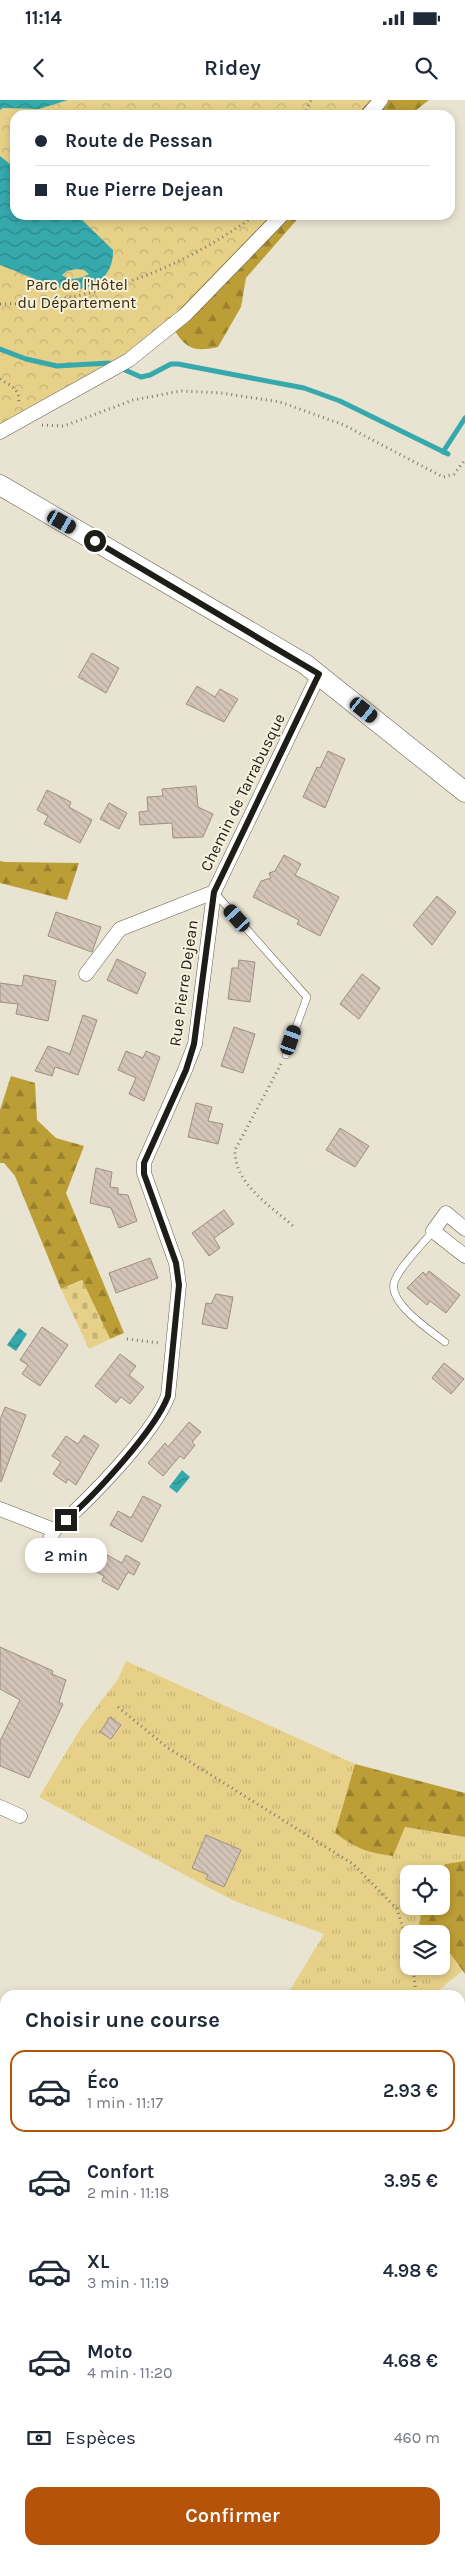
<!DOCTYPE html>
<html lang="fr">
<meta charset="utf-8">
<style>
body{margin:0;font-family:Karla,sans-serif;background:#f2f2f3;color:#1f2937;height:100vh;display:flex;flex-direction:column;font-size:19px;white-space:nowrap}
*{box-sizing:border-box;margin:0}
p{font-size:16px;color:#747a83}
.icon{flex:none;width:28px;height:28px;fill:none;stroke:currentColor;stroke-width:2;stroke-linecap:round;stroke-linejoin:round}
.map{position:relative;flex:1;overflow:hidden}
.side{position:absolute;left:0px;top:1890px;width:465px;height:565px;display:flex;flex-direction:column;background:#fff;border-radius:15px 15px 0 0;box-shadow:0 2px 8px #0003}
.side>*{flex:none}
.banner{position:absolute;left:10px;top:10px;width:445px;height:110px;border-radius:15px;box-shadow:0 2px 8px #0003;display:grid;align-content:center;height:110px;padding:0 25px;background:#fff}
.controls{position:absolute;left:400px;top:1765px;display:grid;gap:10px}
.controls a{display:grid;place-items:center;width:50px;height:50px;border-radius:10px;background:#fff;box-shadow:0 2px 8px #0003;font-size:25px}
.end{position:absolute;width:22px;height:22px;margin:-11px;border:6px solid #1f1d17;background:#fff;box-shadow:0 0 0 2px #fff}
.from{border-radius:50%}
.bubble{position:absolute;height:35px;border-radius:15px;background:#fff;box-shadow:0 2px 8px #0003;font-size:16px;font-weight:600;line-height:35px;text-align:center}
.car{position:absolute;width:15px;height:30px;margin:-15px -8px;border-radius:6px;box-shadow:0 0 4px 1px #0007;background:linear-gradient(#222 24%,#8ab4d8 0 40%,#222 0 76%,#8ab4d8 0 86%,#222 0)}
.banner b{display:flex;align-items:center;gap:18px;height:48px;font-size:19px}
.banner b+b{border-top:1px solid #e0e1e3}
.banner i{width:12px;height:12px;background:#1f2937}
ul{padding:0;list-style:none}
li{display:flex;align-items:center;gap:15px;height:82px;margin:0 10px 8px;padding:0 15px;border:2px solid transparent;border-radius:15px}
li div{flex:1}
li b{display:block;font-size:19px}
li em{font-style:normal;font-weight:600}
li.current{border-color:#b45309}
li>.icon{width:45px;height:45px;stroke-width:1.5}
h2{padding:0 25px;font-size:22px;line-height:60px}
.pay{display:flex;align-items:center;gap:12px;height:55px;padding:0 25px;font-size:19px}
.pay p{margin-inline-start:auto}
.button{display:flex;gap:10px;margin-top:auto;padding:10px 25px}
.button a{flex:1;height:58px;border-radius:15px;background:#b45309;color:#fff;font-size:20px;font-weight:600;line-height:58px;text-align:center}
.status{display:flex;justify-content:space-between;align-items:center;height:35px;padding:0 25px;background:#fff;direction:ltr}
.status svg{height:14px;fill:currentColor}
header{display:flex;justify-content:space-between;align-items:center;height:65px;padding:0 25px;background:#fff;font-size:22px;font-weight:600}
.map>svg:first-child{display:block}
.grass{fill:url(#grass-tufts)}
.forest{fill:url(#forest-firs)}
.cemetery{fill:url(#cemetery-stones)}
.park{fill:url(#park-crowns)}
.water{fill:url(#water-waves);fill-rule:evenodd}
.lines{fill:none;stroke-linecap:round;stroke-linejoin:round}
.stream{stroke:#36a9ac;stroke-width:5}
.building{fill:url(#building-back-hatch);stroke:#9d8f82}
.lane-casing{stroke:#666151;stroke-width:8}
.street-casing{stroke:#666151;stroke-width:15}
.secondary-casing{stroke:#666151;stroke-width:21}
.path{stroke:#7c796d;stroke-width:3;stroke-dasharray:1 4;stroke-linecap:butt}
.lane{stroke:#fff;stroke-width:7}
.street{stroke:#fff;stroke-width:14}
.secondary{stroke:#fff;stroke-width:20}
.route{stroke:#1f1d17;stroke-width:6}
.labels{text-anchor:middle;stroke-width:4;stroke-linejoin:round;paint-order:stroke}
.park-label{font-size:16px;fill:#3c3003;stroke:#f6f1df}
.street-label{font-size:16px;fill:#1f1d17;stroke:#f6f1df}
</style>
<div class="status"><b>11:14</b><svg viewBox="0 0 49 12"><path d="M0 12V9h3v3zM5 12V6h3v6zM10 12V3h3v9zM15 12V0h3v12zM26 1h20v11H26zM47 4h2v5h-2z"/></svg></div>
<header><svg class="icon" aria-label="back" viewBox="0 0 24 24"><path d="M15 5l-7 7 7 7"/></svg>Ridey<svg class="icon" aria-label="search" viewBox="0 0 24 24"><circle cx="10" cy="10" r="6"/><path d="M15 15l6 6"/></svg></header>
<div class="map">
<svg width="465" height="2455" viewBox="0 0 465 2455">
<defs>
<pattern id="grass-tufts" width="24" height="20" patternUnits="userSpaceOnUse" patternTransform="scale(1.25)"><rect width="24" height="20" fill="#e7d189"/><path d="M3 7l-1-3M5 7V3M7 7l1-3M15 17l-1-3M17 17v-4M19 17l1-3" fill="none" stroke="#c6b376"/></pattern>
<pattern id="forest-firs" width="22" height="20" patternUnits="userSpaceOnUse" patternTransform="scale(1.25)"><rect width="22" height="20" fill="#bc9e36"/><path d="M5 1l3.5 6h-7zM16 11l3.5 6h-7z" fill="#98802d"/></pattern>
<pattern id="cemetery-stones" width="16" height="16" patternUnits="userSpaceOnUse" patternTransform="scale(1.25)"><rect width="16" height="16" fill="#e7d189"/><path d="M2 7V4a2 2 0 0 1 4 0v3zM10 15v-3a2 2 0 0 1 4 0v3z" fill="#c6b376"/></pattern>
<pattern id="park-crowns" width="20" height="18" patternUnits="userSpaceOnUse" patternTransform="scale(1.25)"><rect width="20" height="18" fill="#e7d189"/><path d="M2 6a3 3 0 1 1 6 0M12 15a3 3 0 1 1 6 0" fill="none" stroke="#c6b376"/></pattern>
<pattern id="water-waves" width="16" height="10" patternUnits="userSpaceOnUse" patternTransform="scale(1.25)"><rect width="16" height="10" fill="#36a9ac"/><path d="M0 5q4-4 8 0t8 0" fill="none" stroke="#2d898b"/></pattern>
<pattern id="building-back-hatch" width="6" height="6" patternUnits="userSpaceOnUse" patternTransform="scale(1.25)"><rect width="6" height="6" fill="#d3c4b7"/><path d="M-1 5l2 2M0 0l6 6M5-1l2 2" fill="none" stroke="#b5a89d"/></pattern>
</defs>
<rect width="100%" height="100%" fill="#e9e4d2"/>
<path class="grass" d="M126,1561L355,1664L335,1733L405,1727L465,1737V1761L445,1764L438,1774H409V1806H423L419,1824L432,1834H409V1866H441V1841L462,1871L433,1895H287L324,1834L232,1800L39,1697L82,1626L118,1579Z"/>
<g class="forest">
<path d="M314,0H429L410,15H319Z"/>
<path d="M267,115H301L246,178L241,207L218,247C187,254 184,244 168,221Z"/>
<path d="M0,761L5,762L79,763L67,800L0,783Z"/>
<path d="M11,976L35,983L37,1020L56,1038L84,1046L66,1093L124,1233L110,1239L82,1180L61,1189L15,1076L4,1063H0V1010Z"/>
<path d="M355,1664L465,1693V1737L405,1727L393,1756C365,1752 358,1749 335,1733Z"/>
<path d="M465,1761V1874L441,1841V1834H432L419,1824L423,1806H441V1774H438L445,1764Z"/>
</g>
<path class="cemetery" d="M82,1180L110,1239L89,1249L61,1189Z"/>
<path class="park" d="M0,0H370L357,15H15V115H271L168,221L125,254L0,326Z"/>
<g class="water">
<path d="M0,0H68L39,9L3,8L0,10Z"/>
<path d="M0,56L15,68V115H77L113,150C114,176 93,192 67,189C47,186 20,172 0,165ZM77,169L84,170L89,174C81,179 70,181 62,175L67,171Z"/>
<path d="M19,1228L27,1234L16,1251L7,1245Z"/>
<path d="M182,1370L190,1377L177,1393L169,1387Z"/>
</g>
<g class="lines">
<g class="stream">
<path d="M0,249L26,259L57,266L109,263L141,277L150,275L171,264H178L304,288L340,301L448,354"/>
<path d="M443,352L465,318"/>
</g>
</g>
<g class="building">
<path d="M92,553L119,568L106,593L78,577Z"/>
<path d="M197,586L215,597L220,589L238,599L224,622L186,604Z"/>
<path d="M328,651L345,659L325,708L303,697L317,667L320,668Z"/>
<path d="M196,686L198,707L213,714L203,737L173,738L172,723L140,725L139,712L148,711L147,697L163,696L162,689Z"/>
<path d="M47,690L71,702L69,707L92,720L80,743L44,724L48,716L37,710Z"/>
<path d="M109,703L127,713L119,729L100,719Z"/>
<path d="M284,755L301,764L295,775L339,797L320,836L297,824L299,820L253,797L261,781L271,778L269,773L275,771Z"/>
<path d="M437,796L456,812L432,845L413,825Z"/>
<path d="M56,812L101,827L92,852L48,836Z"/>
<path d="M117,859L146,873L137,894L107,880Z"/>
<path d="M239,860L255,862L250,902L228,899L232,868H238Z"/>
<path d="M362,874L380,888L359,919L340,904Z"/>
<path d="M24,875L56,881L48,921L16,914L18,904L0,902V883L22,886Z"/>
<path d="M83,915L97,920L78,975L55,967L52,976L35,971L48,946L70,954Z"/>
<path d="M234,927L255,934L243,973L221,966Z"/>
<path d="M126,951L143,958L146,951L160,957L144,1001L129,994L136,978L118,970Z"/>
<path d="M196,1003L212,1007L208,1021L223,1024L218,1044L188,1037Z"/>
<path d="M340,1028L369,1046L355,1067L326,1050Z"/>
<path d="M96,1068L112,1072L110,1087L118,1088V1094L128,1095L137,1121L119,1128L111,1108L90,1103Z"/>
<path d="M224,1110L234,1124L214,1138L220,1148L209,1156L192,1133Z"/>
<path d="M150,1158L158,1178L116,1193L109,1173Z"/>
<path d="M429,1171L460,1195L446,1213L430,1201L427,1205L407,1188L423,1172L426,1175Z"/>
<path d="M216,1194L233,1197L227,1229L202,1224L206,1203L211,1204Z"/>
<path d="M42,1227L68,1245L40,1286L22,1274L28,1265L20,1260Z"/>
<path d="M120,1254L136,1266L129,1275L144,1287L130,1304L121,1297L116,1303L95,1286Z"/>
<path d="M444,1263L464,1279L451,1294L432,1278Z"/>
<path d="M5,1307L26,1315L1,1382L0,1320Z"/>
<path d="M189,1322L201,1332L192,1342L195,1345L184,1359L180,1356L163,1376L148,1363L165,1343L168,1347Z"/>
<path d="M84,1335L99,1345L76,1385L68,1379L66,1383L53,1374L61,1362L52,1356L66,1336L78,1344Z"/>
<path d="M143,1396L161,1405L142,1442L110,1425L118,1411L131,1418Z"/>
<path d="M96,1449L122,1463L126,1455L140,1463L134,1475L128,1472L118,1490L102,1481L104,1476L86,1466Z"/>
<path d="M0,1547L53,1571L52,1574L66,1580L59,1602L63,1604L29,1678L0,1666V1641L20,1600L0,1589Z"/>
<path d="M110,1617L121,1625L111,1639L100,1632Z"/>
<path d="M206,1735L241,1750L224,1787L206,1779L208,1775L192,1768Z"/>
</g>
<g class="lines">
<g class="lane-casing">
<g id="lane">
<path d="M214,792L307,897L286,955"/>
<path d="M433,1131C423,1144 398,1168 394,1183C389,1204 431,1231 445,1242"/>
</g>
</g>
<g class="street-casing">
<g id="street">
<path d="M368,15L381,0"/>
<path d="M0,332L129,260L186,214L282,115"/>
<path d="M86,874L120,829L214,792"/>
<path d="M465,1129L446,1113L433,1131L465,1156"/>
<path d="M0,1409L54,1430C87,1402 153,1335 168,1296L179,1185L176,1163L144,1073V1063L185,970L195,944L214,792L319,574"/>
<path d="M41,1460L54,1430"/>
<path d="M0,1707L20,1716"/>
<path d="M0,2088L5,2091"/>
<path d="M460,2448L465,2450"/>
</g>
</g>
<g class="secondary-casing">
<path id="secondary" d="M0,385L305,564L465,692"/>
</g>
<g class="path">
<path d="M304,15L311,0"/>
<path d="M0,204C91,204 182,169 255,115"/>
<path d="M0,279C11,286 22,290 18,305"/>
<path d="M42,325L64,326L133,300L181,291L221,293L280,302L344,325L443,377L454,374L465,360"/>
<path d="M281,964L235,1050C234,1084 270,1105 293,1126"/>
<path d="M127,1239L159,1243"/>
<path d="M118,1607L168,1648L353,1764L397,1809L409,1849"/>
<path d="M413,1866L416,1895"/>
</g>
<use href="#lane" class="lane"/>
<use href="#street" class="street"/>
<use href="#secondary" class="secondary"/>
</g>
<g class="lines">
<path class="route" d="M66,1420C94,1396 156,1329 168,1296L179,1185L176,1163L144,1074V1063L186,970L194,944L214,792L319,574L95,441"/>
</g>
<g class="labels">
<g class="park-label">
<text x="77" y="190">Parc de l'Hôtel<tspan x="77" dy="18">du Département</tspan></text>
</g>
<g class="street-label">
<text transform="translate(242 692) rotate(-64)" y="6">Chemin de Tarrabusque</text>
<text transform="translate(183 883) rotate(-82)" y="6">Rue Pierre Dejean</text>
</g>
</g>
</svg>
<div class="controls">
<a><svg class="icon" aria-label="locate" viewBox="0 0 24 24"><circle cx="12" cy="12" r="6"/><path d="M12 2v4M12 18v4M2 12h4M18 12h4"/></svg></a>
<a><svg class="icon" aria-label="layers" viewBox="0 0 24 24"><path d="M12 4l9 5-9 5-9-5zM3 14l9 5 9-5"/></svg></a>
</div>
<i class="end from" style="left:95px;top:441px"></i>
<i class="end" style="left:66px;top:1420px"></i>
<div class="bubble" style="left:25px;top:1438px;width:82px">2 min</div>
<i class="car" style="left:62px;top:422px;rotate:120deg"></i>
<i class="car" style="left:364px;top:610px;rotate:129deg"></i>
<i class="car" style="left:237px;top:818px;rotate:318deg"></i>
<i class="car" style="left:291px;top:940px;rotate:19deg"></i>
<div class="banner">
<b><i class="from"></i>Route de Pessan</b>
<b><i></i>Rue Pierre Dejean</b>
</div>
<section class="side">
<h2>Choisir une course</h2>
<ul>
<li class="current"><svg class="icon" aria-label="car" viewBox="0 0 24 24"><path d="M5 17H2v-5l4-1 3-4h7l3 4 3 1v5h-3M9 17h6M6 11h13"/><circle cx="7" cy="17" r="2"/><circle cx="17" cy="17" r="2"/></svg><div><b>Éco</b><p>1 min · 11:17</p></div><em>2.93 €</em></li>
<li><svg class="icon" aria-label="car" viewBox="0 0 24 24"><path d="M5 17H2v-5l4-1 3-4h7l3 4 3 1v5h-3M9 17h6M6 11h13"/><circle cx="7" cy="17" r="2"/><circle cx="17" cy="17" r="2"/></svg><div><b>Confort</b><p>2 min · 11:18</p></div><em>3.95 €</em></li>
<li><svg class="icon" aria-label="car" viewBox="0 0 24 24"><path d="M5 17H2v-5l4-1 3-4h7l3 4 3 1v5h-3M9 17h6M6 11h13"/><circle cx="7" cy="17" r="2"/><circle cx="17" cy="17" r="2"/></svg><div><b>XL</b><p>3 min · 11:19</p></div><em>4.98 €</em></li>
<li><svg class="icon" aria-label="car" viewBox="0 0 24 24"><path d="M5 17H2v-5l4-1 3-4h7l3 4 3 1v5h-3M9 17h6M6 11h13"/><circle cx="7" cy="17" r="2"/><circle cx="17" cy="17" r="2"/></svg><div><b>Moto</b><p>4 min · 11:20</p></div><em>4.68 €</em></li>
</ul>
<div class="pay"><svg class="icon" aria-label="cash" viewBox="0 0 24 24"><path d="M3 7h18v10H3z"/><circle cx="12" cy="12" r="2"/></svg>Espèces<p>460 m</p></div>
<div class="button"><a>Confirmer</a></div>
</section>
</div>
